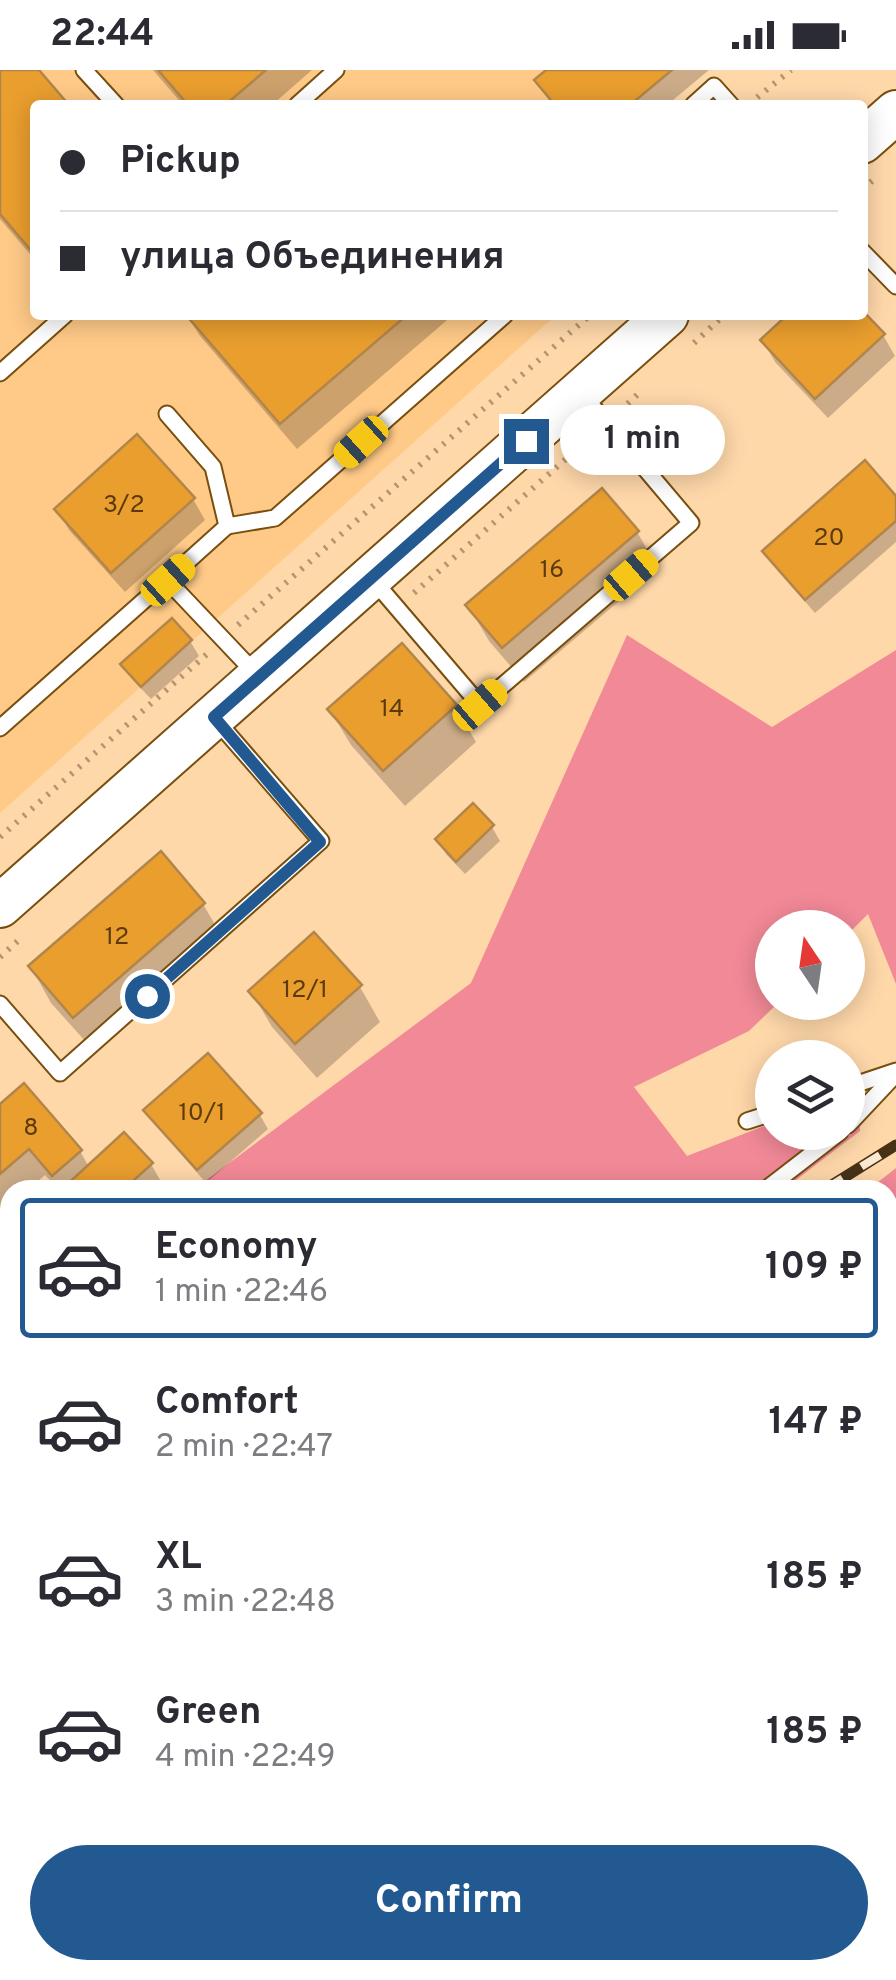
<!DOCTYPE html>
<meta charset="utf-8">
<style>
body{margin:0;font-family:Overpass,sans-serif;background:#f2f2f3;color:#2b2b33;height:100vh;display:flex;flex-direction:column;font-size:38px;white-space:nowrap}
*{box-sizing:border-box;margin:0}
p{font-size:32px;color:#7c7c81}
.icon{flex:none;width:55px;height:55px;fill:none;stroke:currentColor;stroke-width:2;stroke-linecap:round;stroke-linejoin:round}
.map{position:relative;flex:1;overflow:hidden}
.details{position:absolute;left:0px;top:1110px;width:898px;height:800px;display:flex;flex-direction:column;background:#fff;border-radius:30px 30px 0 0;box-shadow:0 5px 25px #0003}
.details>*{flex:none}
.banner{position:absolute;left:30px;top:30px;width:838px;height:220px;border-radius:10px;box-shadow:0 5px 25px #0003;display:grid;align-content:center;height:220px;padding:0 30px;background:#fff}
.needle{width:65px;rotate:347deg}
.tools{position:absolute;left:755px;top:840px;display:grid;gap:20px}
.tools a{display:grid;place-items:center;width:110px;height:110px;border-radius:50%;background:#fff;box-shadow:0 5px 25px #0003;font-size:50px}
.end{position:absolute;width:45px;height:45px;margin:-22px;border:12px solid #235991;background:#fff;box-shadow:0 0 0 5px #fff}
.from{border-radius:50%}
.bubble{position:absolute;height:70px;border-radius:35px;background:#fff;box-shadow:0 5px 25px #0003;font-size:32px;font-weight:700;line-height:70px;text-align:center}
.car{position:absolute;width:30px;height:60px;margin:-30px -15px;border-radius:12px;box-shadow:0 0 8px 2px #0007;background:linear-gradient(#f5c518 24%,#345 0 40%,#f5c518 0 76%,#345 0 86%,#f5c518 0)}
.banner b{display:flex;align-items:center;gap:35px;height:95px;font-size:38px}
.banner b+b{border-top:2px solid #e1e1e2}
.banner i{width:25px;height:25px;background:#2b2b33}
ul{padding:18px 0 0;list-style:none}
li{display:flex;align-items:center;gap:30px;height:140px;margin:0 20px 15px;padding:0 10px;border:5px solid transparent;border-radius:10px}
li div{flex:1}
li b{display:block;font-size:38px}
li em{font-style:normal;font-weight:700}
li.on{border-color:#235991}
li>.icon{width:90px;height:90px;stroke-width:1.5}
.action{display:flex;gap:20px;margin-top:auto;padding:20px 30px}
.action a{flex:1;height:115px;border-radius:60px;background:#235991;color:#fff;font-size:40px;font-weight:700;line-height:115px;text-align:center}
.status{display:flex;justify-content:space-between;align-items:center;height:70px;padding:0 50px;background:#fff;direction:ltr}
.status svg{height:28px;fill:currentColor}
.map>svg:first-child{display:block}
.built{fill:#ffca88}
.green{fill:#f28997}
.shadow{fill:#0003}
.building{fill:#e99e2e;stroke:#b1854b;stroke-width:2.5}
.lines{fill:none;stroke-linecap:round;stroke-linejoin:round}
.lane-casing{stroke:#784f0e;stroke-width:19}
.secondary-casing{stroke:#784f0e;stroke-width:46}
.path{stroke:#b5956f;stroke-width:6;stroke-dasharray:2.5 8;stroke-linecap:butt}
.lane{stroke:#fff;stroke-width:15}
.secondary{stroke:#fff;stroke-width:42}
.rail-casing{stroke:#473218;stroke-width:11}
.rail{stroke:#fde9d2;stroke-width:8;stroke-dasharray:22;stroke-linecap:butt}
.route{stroke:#235991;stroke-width:12}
.labels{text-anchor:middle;stroke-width:10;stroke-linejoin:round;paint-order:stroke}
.number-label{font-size:25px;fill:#5b3b0e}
</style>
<div class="status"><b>22:44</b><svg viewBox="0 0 49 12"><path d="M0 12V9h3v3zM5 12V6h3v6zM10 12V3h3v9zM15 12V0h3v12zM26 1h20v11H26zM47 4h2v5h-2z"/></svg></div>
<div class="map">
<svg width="896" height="1910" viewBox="0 0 896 1910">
<rect width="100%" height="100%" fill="#ffd8aa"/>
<path class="built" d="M0,0H672L630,35H35V245H556L0,743Z"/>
<g class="green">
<path d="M627,565L772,657L896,580V914L868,844L848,864V858H772V932L778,933L749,961L634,1017L687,1086L772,1053V1062H848V1024L859,1020L860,1061L783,1120H193L471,913Z"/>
<path d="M896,1098V1191L888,1194V1120H868Z"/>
<path d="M10,1256V1781L0,1789V1264Z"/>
<path d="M888,1650L896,1655V1729L888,1743Z"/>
<path d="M394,1900H790L784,1910H387Z"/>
</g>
<g class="shadow">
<path d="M0,0H36L66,35H35V190L0,149Z"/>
<path d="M153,0H312L272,35H183Z"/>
<path d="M550,0H709L667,35H552L537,11Z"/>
<path d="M187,245H453L297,379L200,266Z"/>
<path d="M791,245L883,265L895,286L828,348L775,292L763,271Z"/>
<path d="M193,429L205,450L125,522L69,460L57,439Z"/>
<path d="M896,430V472L815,543L773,495L765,481Z"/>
<path d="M637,462L658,498L524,612L489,571L468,535Z"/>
<path d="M172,551L190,571L199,586L151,629L132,609L124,595Z"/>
<path d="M455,636L476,672L405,736L351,675L330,640Z"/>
<path d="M492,757L500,771L465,804L446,784L438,770Z"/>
<path d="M203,834L224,870L95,982L51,933L31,897Z"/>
<path d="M360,917L380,952L317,1008L272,957L251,921Z"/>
<path d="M0,1037L80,1081L89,1097L151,1094L163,1115L158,1120H59L45,1105L28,1120H10V1136L0,1144Z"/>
<path d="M146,1040L260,1045L268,1059L206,1113L155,1054Z"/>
</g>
<g class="building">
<path d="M0,0H39L69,35H35V185L0,144Z"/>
<path d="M158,0H266L225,35H188Z"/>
<path d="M546,0H672L630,35H555L534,10Z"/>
<path d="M862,240L885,264L815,329L760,270L787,245H862Z"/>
<path d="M186,245H407L280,354Z"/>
<path d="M137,364L195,428L111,503L54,439Z"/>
<path d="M865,390L896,426V451L805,530L762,481Z"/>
<path d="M602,418L639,461L502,578L465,535Z"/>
<path d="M172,548L192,570L141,617L120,594Z"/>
<path d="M402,573L457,635L383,701L327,639Z"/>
<path d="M473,733L494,755L456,792L435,769Z"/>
<path d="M161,781L205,833L73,948L28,896Z"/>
<path d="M314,862L362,915L295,974L248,921Z"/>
<path d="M208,983L262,1043L197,1100L143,1040Z"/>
<path d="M24,1013L82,1080L52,1106L29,1079L0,1104V1034Z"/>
<path d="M124,1062L153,1093L123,1120H61Z"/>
<path d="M10,1166V1224L8,1226L0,1216V1176Z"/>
<path d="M896,1203V1244L890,1248L888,1244V1209Z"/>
<path d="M896,1383V1405L888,1400Z"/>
<path d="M896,1822V1910H840L847,1900H888V1835Z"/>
</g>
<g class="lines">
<g class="lane-casing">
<g id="lane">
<path d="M84,0L116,35"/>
<path d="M297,35L336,0"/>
<path d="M693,35L714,16L731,35"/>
<path d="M862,181L896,216"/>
<path d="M0,303L65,245"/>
<path d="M167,344L213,397L227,456L167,510L256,604"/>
<path d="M227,456L275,448L505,245"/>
<path d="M374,511L480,635L691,453L582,324"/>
<path d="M0,658L167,510"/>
<path d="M0,934L60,1003L321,771L216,650"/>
<path d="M848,1017L896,1001"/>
<path d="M747,1051L772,1043"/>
<path d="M848,1055L896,1004"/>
<path d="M765,1120L840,1062"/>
<path d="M133,1910L139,1900"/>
</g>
</g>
<g class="secondary-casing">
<g id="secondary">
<path d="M862,72L896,42"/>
<path d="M0,836L667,245"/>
</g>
</g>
<g class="path">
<path d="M749,34L791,0"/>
<path d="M862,119L877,107"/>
<path d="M694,273L724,245"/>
<path d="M620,341L640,322"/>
<path d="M414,523L592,366"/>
<path d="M238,555L590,245"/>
<path d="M0,767L207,584"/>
<path d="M0,887L21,868"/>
</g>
<use href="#lane" class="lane"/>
<use href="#secondary" class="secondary"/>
<g class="rail-casing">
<g id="rail">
<path d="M824,1120L896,1075"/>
<path d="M199,1910L205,1900"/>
</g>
</g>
<use href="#rail" class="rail"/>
</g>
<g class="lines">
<path class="route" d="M147,926L320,772L214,647L526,371"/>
</g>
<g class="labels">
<g class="number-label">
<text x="124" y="442">3/2</text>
<text x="829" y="475">20</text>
<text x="552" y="507">16</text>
<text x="392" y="646">14</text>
<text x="117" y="874">12</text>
<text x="305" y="927">12/1</text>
<text x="202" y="1050">10/1</text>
<text x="31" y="1065">8</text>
</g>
</g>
</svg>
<div class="tools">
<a><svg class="needle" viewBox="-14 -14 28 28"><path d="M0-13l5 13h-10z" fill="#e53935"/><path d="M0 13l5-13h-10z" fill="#7c7c81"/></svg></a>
<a><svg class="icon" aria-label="layers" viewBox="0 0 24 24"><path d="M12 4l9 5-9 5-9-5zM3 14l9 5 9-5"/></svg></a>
</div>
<i class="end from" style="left:147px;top:926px"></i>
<i class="end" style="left:526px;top:371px"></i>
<div class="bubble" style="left:560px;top:335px;width:165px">1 min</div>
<i class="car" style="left:361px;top:372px;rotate:228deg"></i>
<i class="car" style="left:631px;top:505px;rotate:49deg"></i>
<i class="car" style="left:168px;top:510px;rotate:48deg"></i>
<i class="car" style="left:480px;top:635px;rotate:49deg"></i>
<div class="banner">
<b><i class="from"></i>Pickup</b>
<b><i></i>улица Объединения</b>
</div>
<section class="details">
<ul>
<li class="on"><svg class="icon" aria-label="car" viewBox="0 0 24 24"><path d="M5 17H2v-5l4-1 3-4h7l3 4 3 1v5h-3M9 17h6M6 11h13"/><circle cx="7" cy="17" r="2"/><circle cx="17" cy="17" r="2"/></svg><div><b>Economy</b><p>1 min · 22:46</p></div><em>109 ₽</em></li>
<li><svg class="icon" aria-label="car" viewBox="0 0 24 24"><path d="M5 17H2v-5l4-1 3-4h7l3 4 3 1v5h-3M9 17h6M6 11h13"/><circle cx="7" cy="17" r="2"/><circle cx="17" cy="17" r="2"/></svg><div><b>Comfort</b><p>2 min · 22:47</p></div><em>147 ₽</em></li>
<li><svg class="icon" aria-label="car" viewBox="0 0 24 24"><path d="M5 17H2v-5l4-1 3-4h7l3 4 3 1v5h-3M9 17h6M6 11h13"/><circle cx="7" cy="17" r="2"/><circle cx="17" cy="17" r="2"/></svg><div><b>XL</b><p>3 min · 22:48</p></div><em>185 ₽</em></li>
<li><svg class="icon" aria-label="car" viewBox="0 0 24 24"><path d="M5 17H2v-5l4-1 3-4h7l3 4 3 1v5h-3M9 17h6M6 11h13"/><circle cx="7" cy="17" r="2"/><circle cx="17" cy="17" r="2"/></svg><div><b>Green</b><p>4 min · 22:49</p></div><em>185 ₽</em></li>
</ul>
<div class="action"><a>Confirm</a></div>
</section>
</div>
